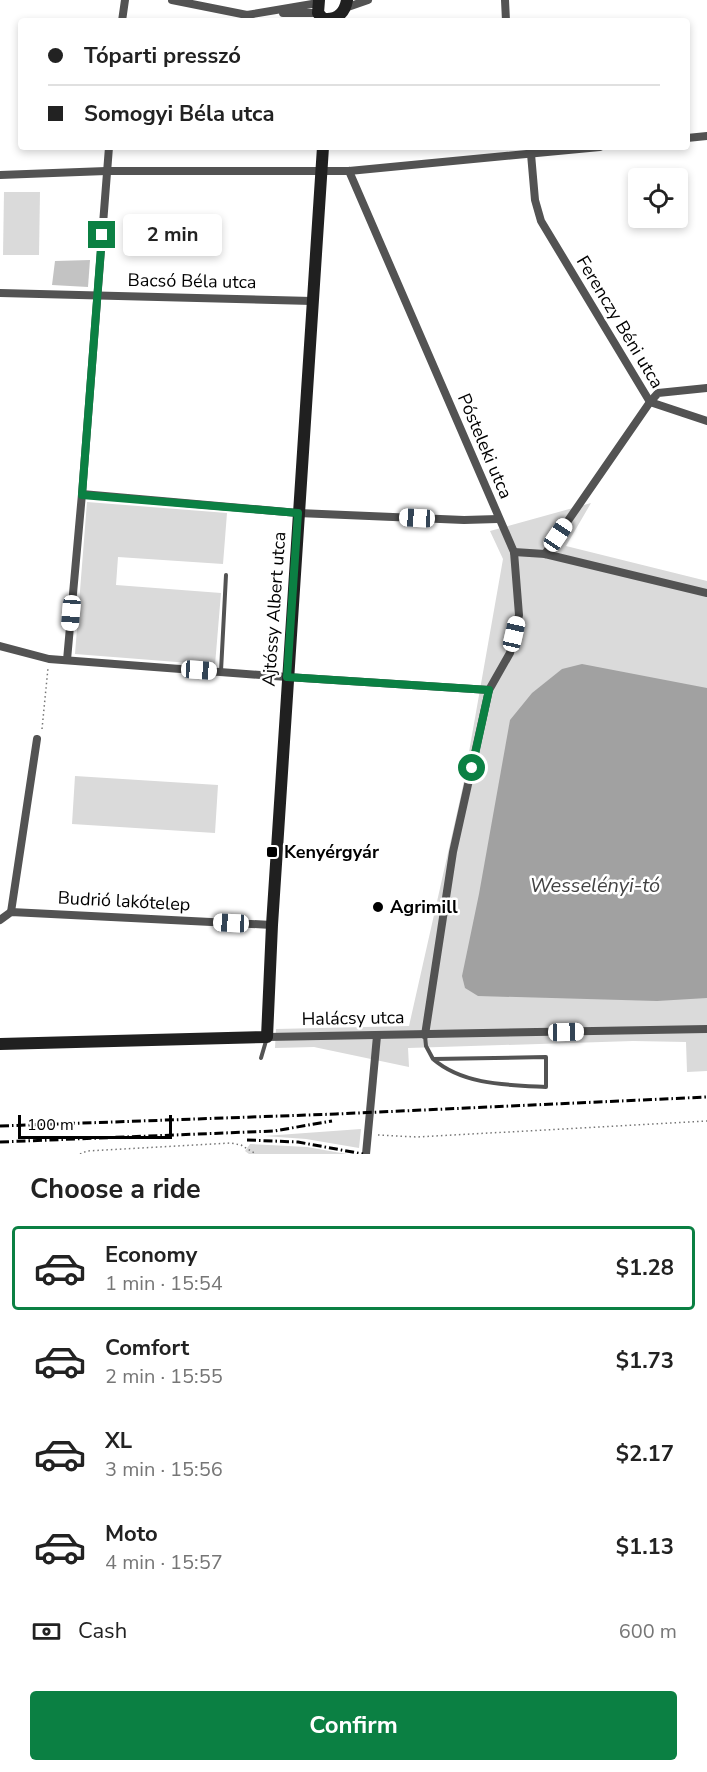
<!DOCTYPE html>
<meta charset="utf-8">
<style>
body{margin:0;font-family:"Nunito Sans",sans-serif;background:#f2f2f2;color:#222;height:100vh;display:flex;flex-direction:column;font-size:22px;white-space:nowrap}
*{box-sizing:border-box;margin:0}
p{font-size:20px;color:#767676}
.icon{flex:none;width:33px;height:33px;fill:none;stroke:currentColor;stroke-width:2;stroke-linecap:round;stroke-linejoin:round}
.map{position:relative;height:1154px;overflow:hidden}
.drawer{display:flex;flex-direction:column;background:#fff;flex:1}
.drawer>*{flex:none}
.guide{position:absolute;left:18px;top:18px;width:672px;height:132px;border-radius:6px;box-shadow:0 3px 9px #0003;display:grid;align-content:center;height:132px;padding:0 30px;background:#fff}
.fabs{position:absolute;left:628px;top:168px;display:grid;gap:12px}
.fabs a{display:grid;place-items:center;width:60px;height:60px;border-radius:6px;background:#fff;box-shadow:0 3px 9px #0003;font-size:30px}
.scale{position:absolute;left:18px;bottom:15px;width:154px;box-sizing:border-box;padding-left:6px;border:3px solid #000;border-top:0;font-size:16px;line-height:21px;white-space:nowrap;color:#000;-webkit-text-stroke:4px #fff;paint-order:stroke}
.end{position:absolute;width:27px;height:27px;margin:-14px;border:8px solid #0b8043;background:#fff;box-shadow:0 0 0 3px #fff}
.from{border-radius:50%}
.bubble{position:absolute;height:42px;border-radius:6px;background:#fff;box-shadow:0 3px 9px #0003;font-size:20px;font-weight:700;line-height:42px;text-align:center}
.car{position:absolute;width:18px;height:36px;margin:-18px -9px;border-radius:8px;box-shadow:0 0 4px 2px #0007;background:linear-gradient(#fff 24%,#345 0 40%,#fff 0 76%,#345 0 86%,#fff 0)}
.guide b{display:flex;align-items:center;gap:21px;height:57px;font-size:22px}
.guide b+b{border-top:2px solid #e0e0e0}
.guide i{width:15px;height:15px;background:#222}
ul{padding:0;list-style:none}
li{display:flex;align-items:center;gap:18px;height:84px;margin:0 12px 9px;padding:0 18px;border:3px solid transparent;border-radius:6px}
li div{flex:1}
li b{display:block;font-size:22px}
li em{font-style:normal;font-weight:700}
li.active{border-color:#0b8043}
li>.icon{width:54px;height:54px;stroke-width:1.5}
h2{padding:0 30px;font-size:27px;line-height:72px}
.pay{display:flex;align-items:center;gap:15px;height:66px;padding:0 30px;font-size:22px}
.pay p{margin-inline-start:auto}
.cta{display:flex;gap:12px;margin-top:auto;padding:12px 30px}
.cta a{flex:1;height:69px;border-radius:6px;background:#0b8043;color:#fff;font-size:24px;font-weight:700;line-height:69px;text-align:center}
.map>svg:first-child{display:block}
.green{fill:#dadada}
.water{fill:#a1a1a1}
.building{fill:#c3c3c3}
.lines{fill:none;stroke-linecap:round;stroke-linejoin:round}
.path{stroke:#757575;stroke-width:1.5;stroke-dasharray:1.5 3;stroke-linecap:butt}
.service{stroke:#535353;stroke-width:4}
.minor{stroke:#535353;stroke-width:8}
.secondary{stroke:#202020;stroke-width:12}
.rail{stroke:#000;stroke-width:3;stroke-dasharray:9 3 1.5 3;stroke-linecap:butt}
.route{stroke:#0b8043;stroke-width:8}
.poi-dot{fill:#000;stroke:#fff;stroke-width:2}
.labels{text-anchor:middle;stroke-width:5;stroke-linejoin:round;paint-order:stroke}
.street-label{font-size:18px;fill:#000;stroke:#fff}
.poi-label{font-size:18px;font-weight:bold;fill:#000;stroke:#fff;text-anchor:start}
.water-label{font-size:20px;font-style:italic;fill:#424242;stroke:#fff}
</style>
<div class="map">
<svg width="707" height="1154" viewBox="0 0 707 1154">
<rect width="100%" height="100%" fill="#fff"/>
<g class="green">
<path d="M4,192H40L39,255H3Z"/>
<path d="M87,502L227,513L223,564L118,557L116,585L221,593L215,665L75,654Z"/>
<path d="M591,503L566,546L707,581V1071L687,1072L686,1042L633,1041L408,1048L409,1067L314,1047L275,1048L276,1029L409,1026L463,786L503,559L490,531Z"/>
<path d="M75,776L218,785L215,833L72,824Z"/>
<path d="M361,1129L359,1148L306,1139L264,1136Z"/>
<path d="M250,1144L307,1147L347,1154H249L245,1151Z"/>
</g>
<path class="water" d="M582,664L707,688V998L657,1001L478,996L465,988L462,976L479,894L510,720L532,693L562,669Z"/>
<path class="building" d="M90,260L88,287L52,285L55,261Z"/>
<g class="lines">
<g class="path">
<path d="M42,729L48,668"/>
<path d="M378,1135L417,1137L707,1121"/>
<path d="M80,1154L87,1151L231,1143L241,1145L256,1154"/>
</g>
<g class="service">
<path d="M221,671L226,575"/>
<path d="M425,1036L426,1046L433,1059L546,1057V1087C507,1085 463,1085 433,1059"/>
<path d="M261,1058L266,1041"/>
</g>
<g class="minor">
<path d="M172,0L247,15L318,3"/>
<path d="M505,0L506,21"/>
<path d="M345,8L368,0"/>
<path d="M283,13H318"/>
<path d="M122,21L125,0"/>
<path d="M687,138L707,136"/>
<path d="M531,154L535,200L541,221L650,402"/>
<path d="M349,171L514,552L519,615L510,653L489,690L453,852L425,1035"/>
<path d="M0,175L106,171H349L600,147"/>
<path d="M0,293L312,301"/>
<path d="M650,402L707,421"/>
<path d="M82,494L298,513L464,520L498,519"/>
<path d="M514,552L545,554L707,593"/>
<path d="M545,554L650,402L658,393L707,388"/>
<path d="M0,646L49,659L287,677L489,690"/>
<path d="M67,660L82,494L109,147"/>
<path d="M11,912L37,739"/>
<path d="M0,920L11,912L272,925"/>
<path d="M267,1037L707,1029"/>
<path d="M366,1154L377,1036"/>
</g>
<g class="secondary">
<path d="M319,0L318,13L325,21"/>
<path d="M325,19C338,20 345,12 347,0"/>
<path d="M0,1044L267,1037L272,925L323,147"/>
</g>
<g class="rail">
<path d="M0,1126L336,1114L707,1097"/>
<path d="M247,1140L298,1142L363,1154"/>
<path d="M0,1142L274,1131L332,1121"/>
</g>
</g>
<g class="lines">
<path class="route" d="M102,235L82,495L298,513L287,677L489,690L472,768"/>
</g>
<g class="poi-dot">
<rect x="266" y="846" width="12" height="12" rx="3"/>
<circle cx="378" cy="907" r="6"/>
</g>
<g class="labels">
<g class="street-label">
<text transform="translate(192 281) rotate(1)" y="6">Bacsó Béla utca</text>
<text transform="translate(620 322) rotate(59)" y="6">Ferenczy Béni utca</text>
<text transform="translate(485 446) rotate(67)" y="6">Pósteleki utca</text>
<text transform="translate(274 609) rotate(-86)" y="6">Ajtóssy Albert utca</text>
<text transform="translate(124 901) rotate(3)" y="6">Budrió lakótelep</text>
<text transform="translate(353 1018) rotate(-1)" y="6">Halácsy utca</text>
</g>
<g class="poi-label">
<text x="284" y="858">Kenyérgyár</text>
<text x="390" y="913">Agrimill</text>
</g>
<g class="water-label">
<text x="595" y="892">Wesselényi-tó</text>
</g>
</g>
</svg>
<div class="fabs">
<a><svg class="icon" aria-label="locate" viewBox="0 0 24 24"><circle cx="12" cy="12" r="6"/><path d="M12 2v4M12 18v4M2 12h4M18 12h4"/></svg></a>
</div>
<div class="scale">100 m</div>
<i class="end from" style="left:472px;top:768px"></i>
<i class="end" style="left:102px;top:235px"></i>
<div class="bubble" style="left:123px;top:214px;width:99px">2 min</div>
<i class="car" style="left:417px;top:518px;rotate:273deg"></i>
<i class="car" style="left:558px;top:535px;rotate:34deg"></i>
<i class="car" style="left:71px;top:613px;rotate:185deg"></i>
<i class="car" style="left:514px;top:634px;rotate:13deg"></i>
<i class="car" style="left:199px;top:670px;rotate:94deg"></i>
<i class="car" style="left:231px;top:923px;rotate:273deg"></i>
<i class="car" style="left:566px;top:1032px;rotate:89deg"></i>
<div class="guide">
<b><i class="from"></i>Tóparti presszó</b>
<b><i></i>Somogyi Béla utca</b>
</div>
</div>
<section class="drawer">
<h2>Choose a ride</h2>
<ul>
<li class="active"><svg class="icon" aria-label="car" viewBox="0 0 24 24"><path d="M5 17H2v-5l4-1 3-4h7l3 4 3 1v5h-3M9 17h6M6 11h13"/><circle cx="7" cy="17" r="2"/><circle cx="17" cy="17" r="2"/></svg><div><b>Economy</b><p>1 min · 15:54</p></div><em>$1.28</em></li>
<li><svg class="icon" aria-label="car" viewBox="0 0 24 24"><path d="M5 17H2v-5l4-1 3-4h7l3 4 3 1v5h-3M9 17h6M6 11h13"/><circle cx="7" cy="17" r="2"/><circle cx="17" cy="17" r="2"/></svg><div><b>Comfort</b><p>2 min · 15:55</p></div><em>$1.73</em></li>
<li><svg class="icon" aria-label="car" viewBox="0 0 24 24"><path d="M5 17H2v-5l4-1 3-4h7l3 4 3 1v5h-3M9 17h6M6 11h13"/><circle cx="7" cy="17" r="2"/><circle cx="17" cy="17" r="2"/></svg><div><b>XL</b><p>3 min · 15:56</p></div><em>$2.17</em></li>
<li><svg class="icon" aria-label="car" viewBox="0 0 24 24"><path d="M5 17H2v-5l4-1 3-4h7l3 4 3 1v5h-3M9 17h6M6 11h13"/><circle cx="7" cy="17" r="2"/><circle cx="17" cy="17" r="2"/></svg><div><b>Moto</b><p>4 min · 15:57</p></div><em>$1.13</em></li>
</ul>
<div class="pay"><svg class="icon" aria-label="cash" viewBox="0 0 24 24"><path d="M3 7h18v10H3z"/><circle cx="12" cy="12" r="2"/></svg>Cash<p>600 m</p></div>
<div class="cta"><a>Confirm</a></div>
</section>
